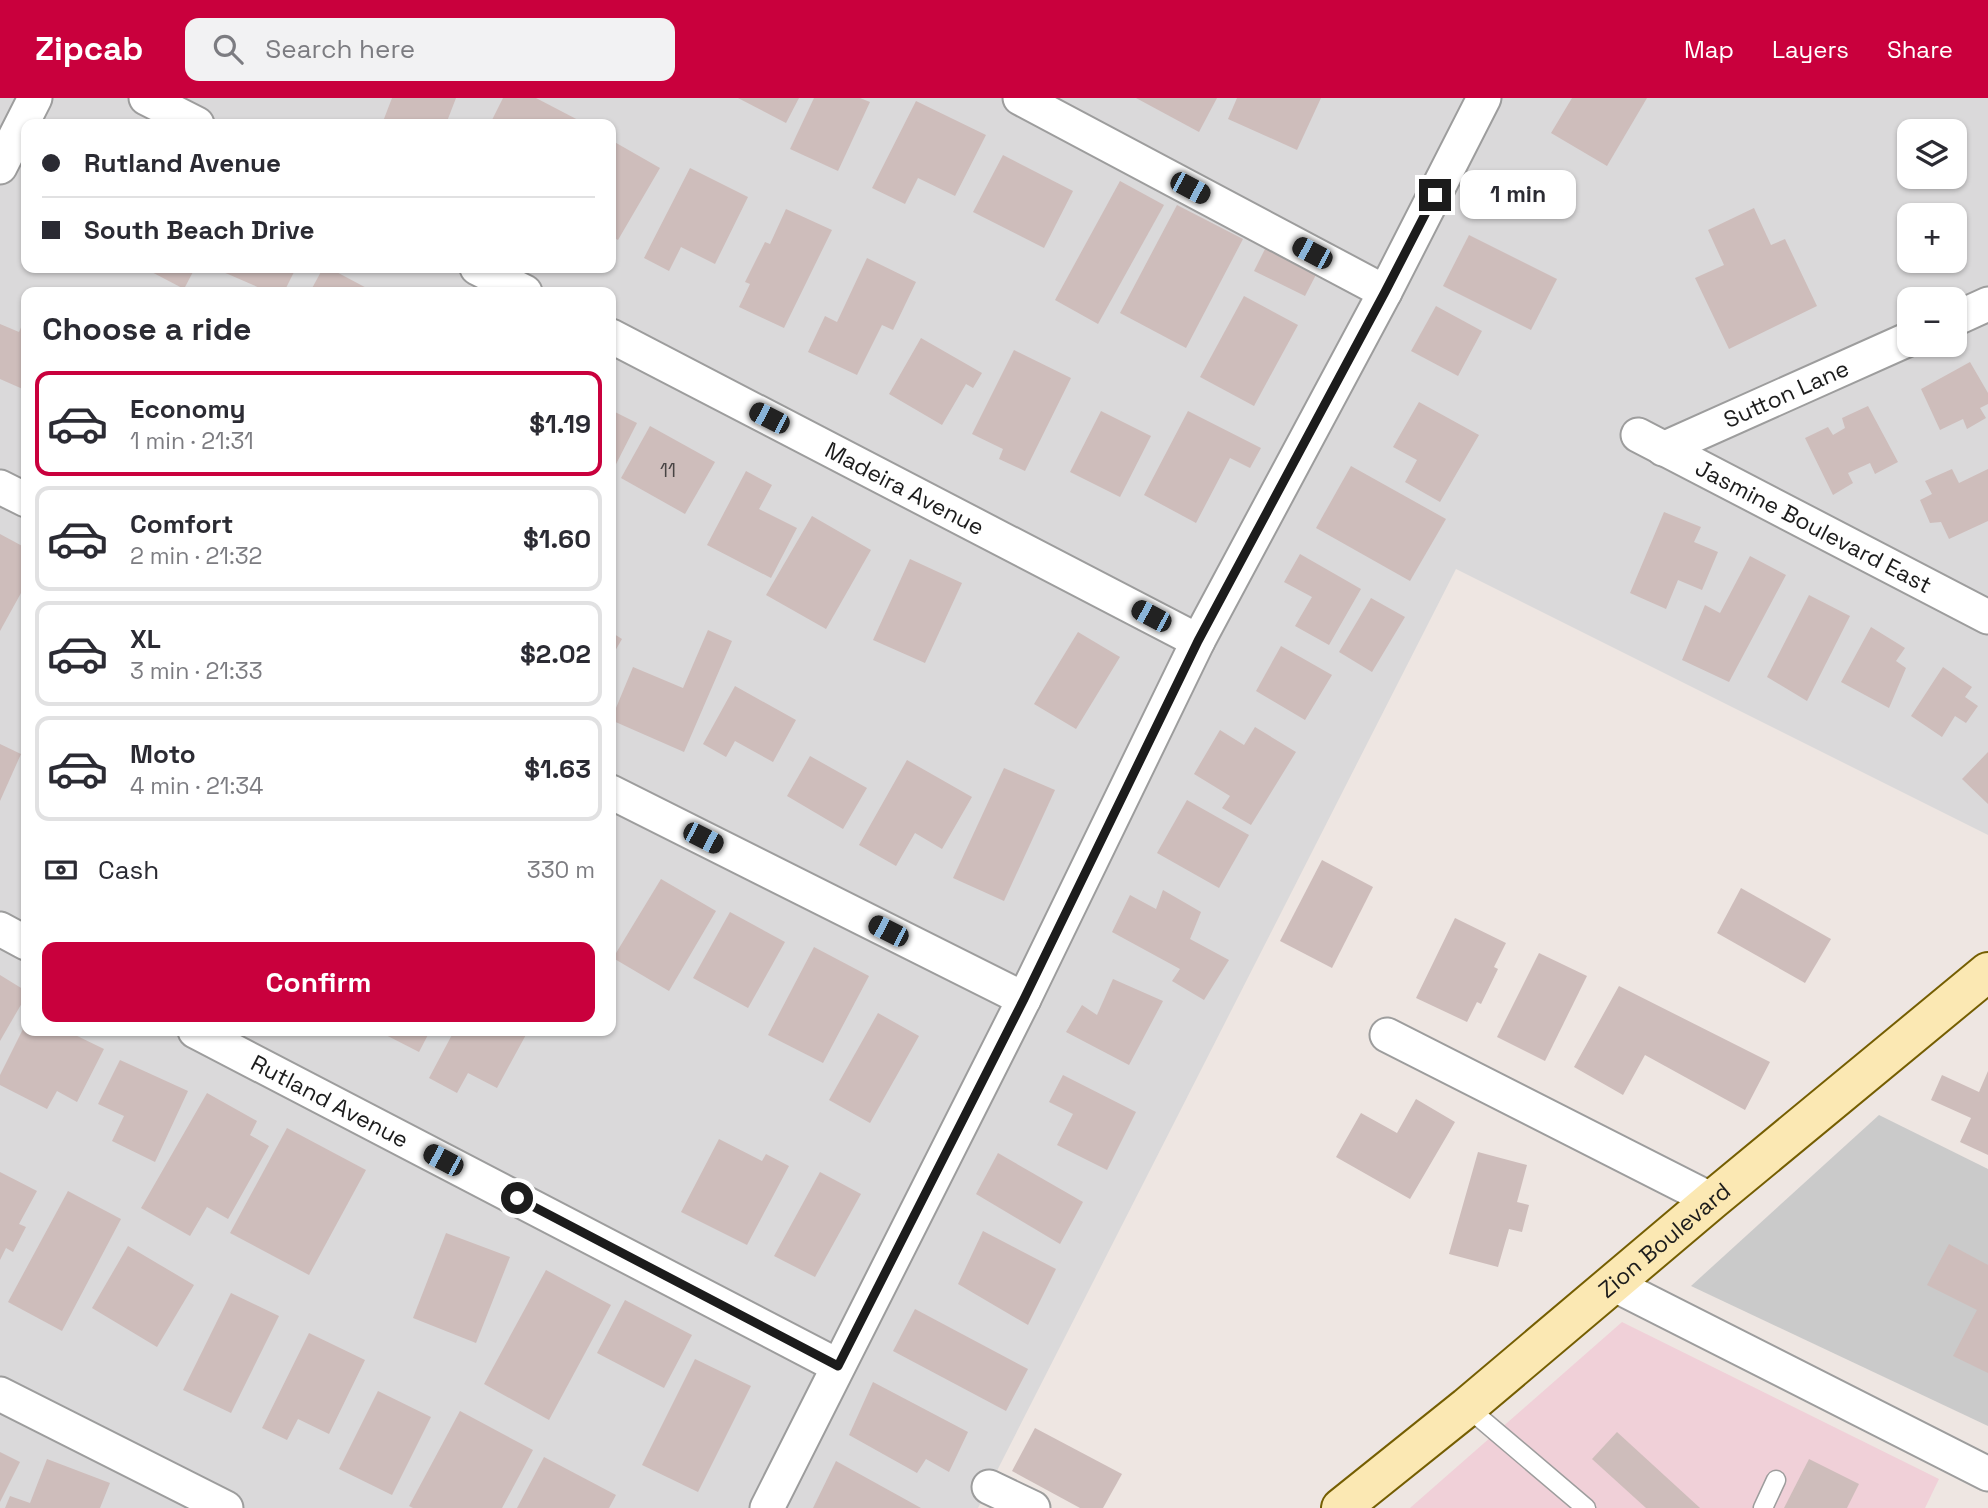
<!DOCTYPE html>
<meta charset="utf-8">
<style>
body{margin:0;font-family:"Space Grotesk",sans-serif;background:#f2f2f3;color:#2b2b33;height:100vh;display:flex;flex-direction:column;font-size:26px;white-space:nowrap}
*{box-sizing:border-box;margin:0}
p{font-size:23px;color:#7c7c81}
.icon{flex:none;width:38px;height:38px;fill:none;stroke:currentColor;stroke-width:2;stroke-linecap:round;stroke-linejoin:round}
.map{position:relative;flex:1;overflow:hidden}
.drawer{position:absolute;left:21px;top:189px;width:595px;height:749px;display:flex;flex-direction:column;background:#fff;border-radius:14px;box-shadow:0 2px 5px #0004}
.drawer>*{flex:none}
.top-card{position:absolute;left:21px;top:21px;width:595px;height:154px;border-radius:14px;box-shadow:0 2px 5px #0004;display:grid;align-content:center;height:154px;padding:0 21px;background:#fff}
.fabs{position:absolute;left:1897px;top:21px;display:grid;gap:14px}
.fabs a{display:grid;place-items:center;width:70px;height:70px;border-radius:14px;background:#fff;box-shadow:0 2px 5px #0004;font-size:35px}
.end{position:absolute;width:32px;height:32px;margin:-16px;border:9px solid #1c1c1c;background:#fff;box-shadow:0 0 0 4px #fff}
.from{border-radius:50%}
.bubble{position:absolute;height:49px;border-radius:14px;background:#fff;box-shadow:0 2px 5px #0004;font-size:23px;font-weight:800;line-height:49px;text-align:center}
.car{position:absolute;width:21px;height:42px;margin:-21px -10px;border-radius:9px;box-shadow:0 0 5px 2px #0007;background:linear-gradient(#222 24%,#8ab4d8 0 40%,#222 0 76%,#8ab4d8 0 86%,#222 0)}
.top-card b{display:flex;align-items:center;gap:24px;height:66px;font-size:26px}
.top-card b+b{border-top:2px solid #e1e1e2}
.top-card i{width:18px;height:18px;background:#2b2b33}
ul{padding:0;list-style:none}
li{display:flex;align-items:center;gap:21px;height:105px;margin:0 14px 10px;padding:0 7px;border:4px solid #e1e1e2;border-radius:14px}
li div{flex:1}
li b{display:block;font-size:26px}
li em{font-style:normal;font-weight:800}
li.selected{border-color:#c9003d}
li>.icon{width:63px;height:63px;stroke-width:1.5}
h2{padding:0 21px;font-size:32px;line-height:84px}
.pay{display:flex;align-items:center;gap:18px;height:77px;padding:0 21px;font-size:26px}
.pay p{margin-inline-start:auto}
.action{display:flex;gap:14px;margin-top:auto;padding:14px 21px}
.action a{flex:1;height:80px;border-radius:14px;background:#c9003d;color:#fff;font-size:28px;font-weight:800;line-height:80px;text-align:center}
header{display:flex;align-items:center;gap:42px;box-sizing:border-box;height:98px;padding:0 35px;background:#c9003d;color:#fff}
header strong{font-size:33px}
nav{display:flex;gap:38px;margin-inline-start:auto;font-size:24px}
.search{width:490px;height:63px;background:#f2f2f3;display:flex;align-items:center;gap:18px;box-sizing:border-box;padding:0 24px;border-radius:14px;color:#7c7c81;font-size:26px}
.map>svg:first-child{display:block}
.residential{fill:#dad9da;fill-rule:evenodd}
.commercial{fill:#f0d0d8}
.religious{fill:#cacaca}
.building{fill:#cebdbb}
.lines{fill:none;stroke-linecap:round;stroke-linejoin:round}
.service-casing{stroke:#9d9d9d;stroke-width:21}
.minor-casing{stroke:#9d9d9d;stroke-width:37}
.secondary-casing{stroke:#755e02;stroke-width:42}
.service{stroke:#fff;stroke-width:18}
.minor{stroke:#fff;stroke-width:33}
.secondary{stroke:#fbe8b3;stroke-width:38}
.route{stroke:#1c1c1c;stroke-width:9}
.labels{text-anchor:middle;stroke-width:5;stroke-linejoin:round;paint-order:stroke}
.number-label{font-size:19px;fill:#484444}
.street-label{font-size:23px;fill:#1c1c1c;stroke:#fff}
</style>
<header>
<strong>Zipcab</strong>
<div class="search"><svg class="icon" aria-label="search" viewBox="0 0 24 24"><circle cx="10" cy="10" r="6"/><path d="M15 15l6 6"/></svg>Search here</div>
<nav><a>Map</a><a>Layers</a><a>Share</a></nav>
</header>
<div class="map">
<svg width="1988" height="1410" viewBox="0 0 1988 1410">
<rect width="100%" height="100%" fill="#eee6e2"/>
<path class="residential" d="M0,0H1988V737L1456,471L978,1410H0ZM26,26H611V170H26ZM1909,33H1955V79H1909ZM1909,117H1955V163H1909ZM26,194H611V933H26ZM1909,201H1955V247H1909Z"/>
<path class="commercial" d="M1622,1224L1939,1381L1925,1410H1410Z"/>
<path class="religious" d="M1879,1017L1988,1071V1328L1691,1188Z"/>
<g class="building">
<path d="M392,0H456L446,26H382Z"/>
<path d="M503,0H536L582,24L581,26H490Z"/>
<path d="M738,0H799L786,25Z"/>
<path d="M814,0H860L870,4L838,73L790,51Z"/>
<path d="M1136,0H1217L1199,34Z"/>
<path d="M1237,0H1321L1297,52L1228,21Z"/>
<path d="M1572,0H1647L1607,68L1551,35Z"/>
<path d="M916,3L986,37L955,98L918,80L905,106L872,90Z"/>
<path d="M611,42L660,70L618,142L611,138Z"/>
<path d="M1003,57L1073,93L1044,150L973,114Z"/>
<path d="M690,70L748,99L715,166L681,149L669,173L644,160Z"/>
<path d="M1120,83L1164,107L1098,226L1055,202Z"/>
<path d="M1177,107L1243,141L1186,250L1120,215Z"/>
<path d="M1754,110L1771,147L1785,141L1817,208L1729,251L1695,180L1724,167L1708,132Z"/>
<path d="M786,111L832,132L784,230L739,209L750,186L745,184L765,144L770,146Z"/>
<path d="M1469,137L1557,181L1531,232L1443,188Z"/>
<path d="M1268,145L1319,171L1305,198L1254,173Z"/>
<path d="M867,160L916,184L893,232L882,227L857,277L808,254L825,218L837,224Z"/>
<path d="M144,170H195L184,191Z"/>
<path d="M214,170H296L284,194H269Z"/>
<path d="M323,170H329L374,194H310Z"/>
<path d="M1244,198L1298,227L1254,308L1200,279Z"/>
<path d="M1436,208L1482,233L1458,278L1411,253Z"/>
<path d="M26,218V288L25,292L0,281V226L19,234Z"/>
<path d="M921,240L982,275L973,290L966,286L942,327L889,296Z"/>
<path d="M1014,252L1071,280L1025,373L999,361L1003,351L972,336Z"/>
<path d="M1970,264L1988,295V306L1980,310L1986,320L1967,331L1963,321L1940,332L1921,291Z"/>
<path d="M1419,304L1479,337L1440,404L1405,384L1417,362L1393,349Z"/>
<path d="M1868,308L1898,364L1875,376L1870,365L1848,375L1853,385L1833,397L1805,340L1828,329L1833,337L1845,330L1842,320Z"/>
<path d="M611,312L637,325L611,376Z"/>
<path d="M1101,313L1151,338L1120,399L1070,374Z"/>
<path d="M1188,313L1261,350L1250,370L1230,360L1196,425L1144,397Z"/>
<path d="M650,328L715,364L685,416L621,380Z"/>
<path d="M1351,368L1446,421L1410,483L1316,430Z"/>
<path d="M1952,371L1959,385L1988,371V423L1949,441L1941,424L1930,425L1920,402L1932,396L1925,383Z"/>
<path d="M746,373L772,387L759,411L797,430L771,480L707,447Z"/>
<path d="M1664,414L1701,429L1694,444L1718,454L1702,492L1678,482L1666,511L1630,495Z"/>
<path d="M812,418L871,452L826,531L766,497Z"/>
<path d="M0,436L26,450V486L0,533Z"/>
<path d="M1300,456L1361,491L1329,547L1295,528L1312,499L1284,484Z"/>
<path d="M1750,458L1786,477L1729,584L1682,562L1705,507L1720,515Z"/>
<path d="M910,461L962,485L925,565L873,542Z"/>
<path d="M1809,497L1850,518L1807,603L1767,579Z"/>
<path d="M1371,500L1405,519L1372,574L1339,554Z"/>
<path d="M1871,529L1905,550L1896,563L1906,570L1889,610L1841,584Z"/>
<path d="M708,532L732,543L684,654L611,622L633,569L683,590Z"/>
<path d="M611,534L622,541L611,560Z"/>
<path d="M1078,534L1120,559L1076,631L1034,606Z"/>
<path d="M1281,548L1332,577L1305,622L1256,593Z"/>
<path d="M1943,569L1972,589L1965,599L1978,608L1966,625L1955,618L1942,639L1911,618Z"/>
<path d="M735,588L796,622L773,664L735,643L726,659L703,646Z"/>
<path d="M1255,629L1296,654L1251,727L1222,710L1230,698L1194,676L1220,632L1244,647Z"/>
<path d="M0,646L21,656L0,703Z"/>
<path d="M1988,654V706L1962,681Z"/>
<path d="M810,658L867,690L843,731L787,698Z"/>
<path d="M907,662L972,699L942,751L915,735L896,768L859,747Z"/>
<path d="M1004,670L1055,692L1004,803L953,780Z"/>
<path d="M1187,702L1249,737L1219,790L1157,755Z"/>
<path d="M1322,762L1373,789L1332,870L1280,843Z"/>
<path d="M661,781L716,813L669,893L613,860Z"/>
<path d="M1741,790L1831,841L1805,885L1717,835Z"/>
<path d="M1163,792L1201,814L1190,841L1229,862L1204,902L1172,883L1180,871L1112,834L1130,797L1156,811Z"/>
<path d="M730,814L785,844L748,910L693,880Z"/>
<path d="M1455,820L1506,845L1494,869L1498,871L1481,906L1477,904L1467,924L1416,900Z"/>
<path d="M814,849L869,878L823,965L768,937Z"/>
<path d="M1539,855L1587,878L1545,963L1497,939Z"/>
<path d="M0,877L26,893V898L0,943Z"/>
<path d="M1113,881L1163,903L1129,967L1066,934L1082,907L1097,917Z"/>
<path d="M1619,888L1770,964L1745,1012L1645,957L1623,997L1574,969Z"/>
<path d="M878,915L919,938L870,1025L829,1002Z"/>
<path d="M26,925V933H67L104,951L77,1004L57,993L47,1011L0,987V977Z"/>
<path d="M378,933H430L419,954Z"/>
<path d="M454,933H528L497,990L468,975L457,995L429,980Z"/>
<path d="M120,962L188,993L155,1064L112,1043L124,1018L98,1006Z"/>
<path d="M1988,973V1057L1960,1044L1971,1020L1931,1002L1942,977L1979,994Z"/>
<path d="M1063,977L1136,1014L1107,1072L1057,1047L1073,1016L1049,1004Z"/>
<path d="M207,995L257,1023L250,1037L269,1048L228,1121L207,1109L190,1138L141,1110Z"/>
<path d="M1416,1001L1455,1024L1410,1101L1336,1059L1361,1015L1397,1035Z"/>
<path d="M287,1030L366,1072L309,1177L230,1135Z"/>
<path d="M719,1041L762,1063L766,1056L789,1068L747,1147L681,1114Z"/>
<path d="M1478,1054L1527,1067L1517,1104L1529,1107L1522,1134L1509,1131L1498,1169L1449,1156Z"/>
<path d="M998,1055L1083,1104L1060,1146L976,1096Z"/>
<path d="M0,1074L37,1093L19,1126L26,1129L13,1154L6,1150L0,1162Z"/>
<path d="M820,1074L861,1096L815,1179L774,1158Z"/>
<path d="M68,1093L121,1121L62,1233L8,1204Z"/>
<path d="M983,1133L1056,1171L1028,1227L958,1186Z"/>
<path d="M446,1135L510,1159L476,1245L413,1220Z"/>
<path d="M1949,1146L1988,1167V1275L1953,1258L1977,1212L1927,1187Z"/>
<path d="M128,1148L194,1187L157,1249L92,1210Z"/>
<path d="M546,1172L611,1207L549,1322L484,1286Z"/>
<path d="M231,1195L279,1218L231,1315L183,1292Z"/>
<path d="M625,1202L692,1237L664,1290L597,1255Z"/>
<path d="M915,1211L1028,1271L1006,1313L893,1253Z"/>
<path d="M309,1235L365,1262L329,1336L298,1321L287,1342L262,1330Z"/>
<path d="M695,1261L751,1288L698,1394L642,1367Z"/>
<path d="M873,1284L968,1334L949,1374L926,1361L917,1375L849,1337Z"/>
<path d="M378,1293L431,1319L392,1397L339,1371Z"/>
<path d="M460,1313L533,1352L502,1410H413L409,1408Z"/>
<path d="M1035,1330L1122,1376L1103,1410H1080L1012,1373Z"/>
<path d="M1617,1334L1700,1410H1646L1592,1361Z"/>
<path d="M0,1354L20,1364L0,1404Z"/>
<path d="M544,1359L616,1397L609,1410H517Z"/>
<path d="M47,1361L110,1385L100,1410H5L10,1398L30,1405Z"/>
<path d="M1809,1361L1859,1386L1847,1410H1784Z"/>
<path d="M836,1363L921,1410H813Z"/>
</g>
<g class="lines">
<g class="service-casing">
<g id="service">
<path d="M1467,1309L1586,1410"/>
<path d="M1763,1410L1776,1382"/>
</g>
</g>
<g class="minor-casing">
<g id="minor">
<path d="M146,0L197,26"/>
<path d="M1020,0L1385,194"/>
<path d="M0,69L35,0"/>
<path d="M477,170L525,194"/>
<path d="M1955,221L1988,206"/>
<path id="s1" d="M611,238L1198,543"/>
<path id="s2" d="M1638,337L1988,519"/>
<path id="s3" d="M1663,351L1909,241"/>
<path d="M0,389L26,402"/>
<path d="M611,694L1024,901"/>
<path d="M0,831L26,845"/>
<path id="s4" d="M195,933L838,1268"/>
<path d="M1387,937L1712,1102"/>
<path d="M1613,1186L1988,1376"/>
<path d="M0,1296L226,1410"/>
<path d="M989,1389L1033,1410"/>
<path d="M767,1410L1024,901L1198,543L1385,194L1484,0"/>
</g>
</g>
<g class="secondary-casing">
<g id="secondary">
<path id="s5" d="M1341,1410L1467,1309L1712,1102L1988,874"/>
</g>
</g>
<use href="#service" class="service"/>
<use href="#minor" class="minor"/>
<use href="#secondary" class="secondary"/>
</g>
<g class="lines">
<path class="route" d="M517,1100L838,1268L1024,901L1198,543L1385,194L1435,97"/>
</g>
<g class="labels">
<g class="number-label">
<text x="668" y="379">11</text>
</g>
<g class="street-label">
<text dy="8" stroke="none"><textPath href="#s3" startOffset="135">Sutton Lane</textPath></text>
<text dy="8" stroke="none"><textPath href="#s1" startOffset="331">Madeira Avenue</textPath></text>
<text dy="8" stroke="none"><textPath href="#s2" startOffset="198">Jasmine Boulevard East</textPath></text>
<text dy="8" stroke="none"><textPath href="#s4" startOffset="152">Rutland Avenue</textPath></text>
<text dy="8" stroke="none"><textPath href="#s5" startOffset="420">Zion Boulevard</textPath></text>
</g>
</g>
</svg>
<div class="fabs">
<a><svg class="icon" aria-label="layers" viewBox="0 0 24 24"><path d="M12 4l9 5-9 5-9-5zM3 14l9 5 9-5"/></svg></a>
<a>+</a>
<a>−</a>
</div>
<i class="end from" style="left:517px;top:1100px"></i>
<i class="end" style="left:1435px;top:97px"></i>
<div class="bubble" style="left:1460px;top:72px;width:116px">1 min</div>
<i class="car" style="left:1190px;top:90px;rotate:118deg"></i>
<i class="car" style="left:1312px;top:155px;rotate:298deg"></i>
<i class="car" style="left:769px;top:320px;rotate:297deg"></i>
<i class="car" style="left:1151px;top:518px;rotate:298deg"></i>
<i class="car" style="left:703px;top:740px;rotate:117deg"></i>
<i class="car" style="left:888px;top:833px;rotate:297deg"></i>
<i class="car" style="left:443px;top:1062px;rotate:298deg"></i>
<div class="top-card">
<b><i class="from"></i>Rutland Avenue</b>
<b><i></i>South Beach Drive</b>
</div>
<section class="drawer">
<h2>Choose a ride</h2>
<ul>
<li class="selected"><svg class="icon" aria-label="car" viewBox="0 0 24 24"><path d="M5 17H2v-5l4-1 3-4h7l3 4 3 1v5h-3M9 17h6M6 11h13"/><circle cx="7" cy="17" r="2"/><circle cx="17" cy="17" r="2"/></svg><div><b>Economy</b><p>1 min · 21:31</p></div><em>$1.19</em></li>
<li><svg class="icon" aria-label="car" viewBox="0 0 24 24"><path d="M5 17H2v-5l4-1 3-4h7l3 4 3 1v5h-3M9 17h6M6 11h13"/><circle cx="7" cy="17" r="2"/><circle cx="17" cy="17" r="2"/></svg><div><b>Comfort</b><p>2 min · 21:32</p></div><em>$1.60</em></li>
<li><svg class="icon" aria-label="car" viewBox="0 0 24 24"><path d="M5 17H2v-5l4-1 3-4h7l3 4 3 1v5h-3M9 17h6M6 11h13"/><circle cx="7" cy="17" r="2"/><circle cx="17" cy="17" r="2"/></svg><div><b>XL</b><p>3 min · 21:33</p></div><em>$2.02</em></li>
<li><svg class="icon" aria-label="car" viewBox="0 0 24 24"><path d="M5 17H2v-5l4-1 3-4h7l3 4 3 1v5h-3M9 17h6M6 11h13"/><circle cx="7" cy="17" r="2"/><circle cx="17" cy="17" r="2"/></svg><div><b>Moto</b><p>4 min · 21:34</p></div><em>$1.63</em></li>
</ul>
<div class="pay"><svg class="icon" aria-label="cash" viewBox="0 0 24 24"><path d="M3 7h18v10H3z"/><circle cx="12" cy="12" r="2"/></svg>Cash<p>330 m</p></div>
<div class="action"><a>Confirm</a></div>
</section>
</div>
